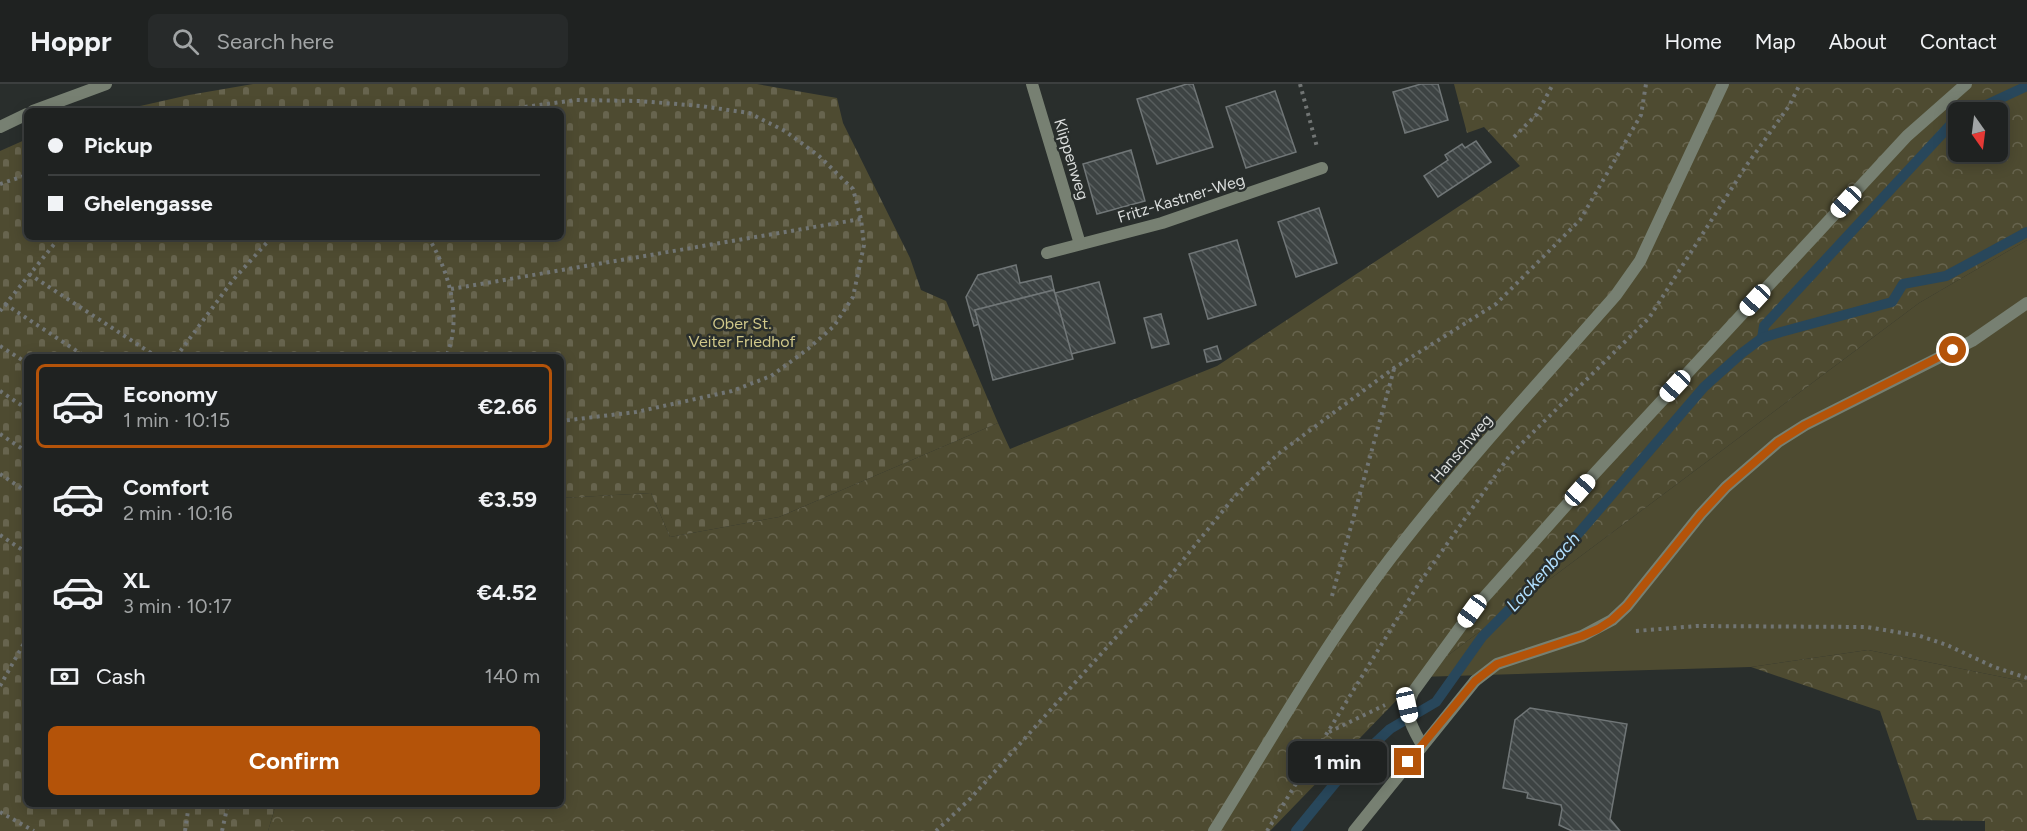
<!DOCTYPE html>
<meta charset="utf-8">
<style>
body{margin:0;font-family:Figtree,sans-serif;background:#272a2a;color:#f1f3f6;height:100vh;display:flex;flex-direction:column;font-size:22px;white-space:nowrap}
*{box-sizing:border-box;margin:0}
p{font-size:20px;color:#a1a4a5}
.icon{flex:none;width:33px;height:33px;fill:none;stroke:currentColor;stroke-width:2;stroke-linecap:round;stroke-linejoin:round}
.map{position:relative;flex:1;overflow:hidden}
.details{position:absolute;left:24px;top:270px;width:540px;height:453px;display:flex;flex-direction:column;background:#1f2221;border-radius:9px;box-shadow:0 3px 15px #0003,0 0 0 2px #3c3f3f}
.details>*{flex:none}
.top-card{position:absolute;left:24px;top:24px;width:540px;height:132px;border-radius:9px;box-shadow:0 3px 15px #0003,0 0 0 2px #3c3f3f;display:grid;align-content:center;height:132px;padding:0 24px;background:#1f2221}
.needle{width:39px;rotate:166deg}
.controls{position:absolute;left:1948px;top:18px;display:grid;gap:12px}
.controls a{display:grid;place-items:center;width:60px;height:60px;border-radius:9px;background:#1f2221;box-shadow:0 3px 15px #0003,0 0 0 2px #3c3f3f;font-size:30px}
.end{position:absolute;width:27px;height:27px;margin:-14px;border:8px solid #b45309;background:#fff;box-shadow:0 0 0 3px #fff}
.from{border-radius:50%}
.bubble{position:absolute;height:42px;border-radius:9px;background:#1f2221;box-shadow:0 3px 15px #0003,0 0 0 2px #3c3f3f;font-size:20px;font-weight:700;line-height:42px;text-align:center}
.car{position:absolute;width:18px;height:36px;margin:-18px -9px;border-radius:8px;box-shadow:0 0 4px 2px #0007;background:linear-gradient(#fff 24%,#345 0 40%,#fff 0 76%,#345 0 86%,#fff 0)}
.top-card b{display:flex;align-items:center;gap:21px;height:57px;font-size:22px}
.top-card b+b{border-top:2px solid #3c3f3f}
.top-card i{width:15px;height:15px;background:#f1f3f6}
ul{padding:10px 0 0;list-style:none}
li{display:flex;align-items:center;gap:18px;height:84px;margin:0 12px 9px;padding:0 12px;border:3px solid transparent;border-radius:9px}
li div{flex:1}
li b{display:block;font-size:22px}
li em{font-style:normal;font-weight:700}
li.on{border-color:#b45309}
li>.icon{width:54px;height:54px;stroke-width:1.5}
.pay{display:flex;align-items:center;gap:15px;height:66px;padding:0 24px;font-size:22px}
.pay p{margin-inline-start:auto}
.button{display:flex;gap:12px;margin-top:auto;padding:12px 24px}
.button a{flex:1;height:69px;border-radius:9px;background:#b45309;color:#fff;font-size:24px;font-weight:700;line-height:69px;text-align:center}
header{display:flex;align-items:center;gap:36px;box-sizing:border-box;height:84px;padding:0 30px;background:#1f2221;border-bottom:2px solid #3c3f3f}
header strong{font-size:28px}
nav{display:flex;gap:33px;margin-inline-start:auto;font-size:21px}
.search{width:420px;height:54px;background:#272a2a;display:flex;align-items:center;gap:15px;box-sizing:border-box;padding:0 21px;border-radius:9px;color:#a1a4a5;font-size:22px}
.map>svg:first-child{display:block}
.grass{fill:#4e4b31}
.forest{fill:url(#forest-crowns);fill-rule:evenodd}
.cemetery{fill:url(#cemetery-stones)}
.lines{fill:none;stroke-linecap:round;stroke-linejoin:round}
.stream{stroke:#28475b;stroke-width:10}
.building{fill:url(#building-back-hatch);stroke:#707677;stroke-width:1.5}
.path{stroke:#717574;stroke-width:4;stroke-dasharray:3 4.5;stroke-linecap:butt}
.lane{stroke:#778072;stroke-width:12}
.street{stroke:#778072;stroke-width:12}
.route{stroke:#b45309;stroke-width:8}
.labels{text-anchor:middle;stroke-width:5;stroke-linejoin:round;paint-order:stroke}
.street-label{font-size:16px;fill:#d9dcdb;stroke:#292e2c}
.park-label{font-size:16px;fill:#d0c88a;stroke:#292e2c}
.water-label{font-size:18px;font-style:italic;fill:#b1dfff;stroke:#292e2c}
</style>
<header>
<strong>Hoppr</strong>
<div class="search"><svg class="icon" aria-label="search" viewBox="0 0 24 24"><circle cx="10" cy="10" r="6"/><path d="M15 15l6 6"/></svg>Search here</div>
<nav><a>Home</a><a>Map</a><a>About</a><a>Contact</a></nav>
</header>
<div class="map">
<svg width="2027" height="747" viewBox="0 0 2027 747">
<defs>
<pattern id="forest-crowns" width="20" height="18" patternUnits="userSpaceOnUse" patternTransform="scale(1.5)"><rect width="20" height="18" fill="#4e4b31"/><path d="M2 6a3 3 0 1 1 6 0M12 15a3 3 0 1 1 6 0" fill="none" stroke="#67644e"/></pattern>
<pattern id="cemetery-stones" width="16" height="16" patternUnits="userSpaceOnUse" patternTransform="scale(1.5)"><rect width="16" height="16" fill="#4e4b31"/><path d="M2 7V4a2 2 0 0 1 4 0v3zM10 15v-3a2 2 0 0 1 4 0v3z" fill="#67644e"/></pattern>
<pattern id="building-back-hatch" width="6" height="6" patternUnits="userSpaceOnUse" patternTransform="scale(1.5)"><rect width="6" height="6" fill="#3d4343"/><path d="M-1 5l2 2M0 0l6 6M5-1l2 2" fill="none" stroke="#585e5e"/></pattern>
</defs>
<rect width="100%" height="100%" fill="#292e2c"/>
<path class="grass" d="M2027,156V598L1868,566L1751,583L1419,593L1919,219Z"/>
<g class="forest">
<path d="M1454,0H2027V156L1919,219L1419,593L1270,747H268L276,720H561V414L651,409L670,453L779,433L998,339L1010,365L1217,282L1520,82L1484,43L1467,49ZM1959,28H1998V68H1959Z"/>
<path d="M1868,566L2027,598V747H1985V737L1917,736L1880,627L1751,583Z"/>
</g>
<path class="cemetery" d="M253,0H757L837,14L843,39L910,174L921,206L946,217L998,339L779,433L670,453L651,409L561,414V273H27V720H276L268,747H0V67L27,55V153H561V27H118L189,11Z"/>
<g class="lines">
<g class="stream">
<path d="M1971,28L2027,2"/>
<path d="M1762,254L1764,242L1954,37L1959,34"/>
<path d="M1296,747L1345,687L1390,645L1436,618L1482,553L1542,492L1704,303L1742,269L1762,254L1781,248L1892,218L1903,200L1946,192L2027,148"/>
</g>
</g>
<g class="building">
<path d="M1187,0H1193L1213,63L1157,80L1137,15Z"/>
<path d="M1421,0H1438L1448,36L1405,49L1393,8Z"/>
<path d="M1275,7L1296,68L1246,84L1226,23Z"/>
<path d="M1476,57L1491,78L1438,113L1424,92L1448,76L1445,71L1462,60L1465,64Z"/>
<path d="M1131,66L1145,117L1097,130L1083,80Z"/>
<path d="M1319,124L1337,179L1296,193L1278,138Z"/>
<path d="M1237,156L1256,221L1208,235L1189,170Z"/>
<path d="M1016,181L1020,199L1051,192L1054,206L975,226L979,240L974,242L966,213L978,191Z"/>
<path d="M1099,198L1115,259L1071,270L1055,209Z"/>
<path d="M1054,206L1073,275L993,296L975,226Z"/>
<path d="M1161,230L1169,260L1152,264L1144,234Z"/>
<path d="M1217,262L1221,275L1207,278L1204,266Z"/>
<path d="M1530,624L1627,640L1610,735L1620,747H1572L1559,741L1562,725L1561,721L1527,714L1528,709L1503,704L1515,636Z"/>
</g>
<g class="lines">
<g class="path">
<path d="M1300,0L1317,63"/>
<path d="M495,27L576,16L639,17L701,22L749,29L785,47L819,72L853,105L861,135L864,161L853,213L834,242L808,265L771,292L732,307L636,328L561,337"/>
<path d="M1514,53L1537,30L1553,0"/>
<path d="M0,100L27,91"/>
<path d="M428,153C449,187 463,234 446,273"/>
<path d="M29,190L157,273"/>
<path d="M451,205L861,135"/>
<path d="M5,220L86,273"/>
<path d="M0,227L60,153"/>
<path d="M0,262L27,279"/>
<path d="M176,273L233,196L272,153"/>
<path d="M0,307L27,325"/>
<path d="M0,350L27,368"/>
<path d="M0,390L27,408"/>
<path d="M0,451L27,469"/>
<path d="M1332,512L1394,285"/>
<path d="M1636,547L1696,542L1867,543L1920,552L1947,561L1994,583L2027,594"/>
<path d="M0,602L27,554"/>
<path d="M1329,648L1385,621"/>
<path d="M0,728L34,747"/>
<path d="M185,747L189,720"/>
<path d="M222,747L228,720"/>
<path d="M936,747L970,715L1157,508L1235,412L1278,370L1394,284L1496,220L1580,136L1641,31L1646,0"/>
<path d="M1267,747L1418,501L1510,371L1649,234L1746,82L1789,22L1800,0"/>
</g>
<g class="lane">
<path d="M1047,169L1162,139L1322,84"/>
<path d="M1475,597L1497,580L1582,552L1612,536L1627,522L1701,430L1726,403L1778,358L1805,341L1972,257L2027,219"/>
<path d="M1422,661C1411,641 1403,630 1413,608L1472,527L1595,389L1907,52L1966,0"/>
</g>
<g class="street">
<path d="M1032,0L1080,160"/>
<path d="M33,27L106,0"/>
<path d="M0,43L27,30"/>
<path d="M1214,747C1274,651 1330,551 1400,462C1468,375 1543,294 1616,211L1640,177L1723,0"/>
<path d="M1354,747L1475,597"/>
</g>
</g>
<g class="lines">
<path class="route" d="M1408,678L1475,597L1497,580L1582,552L1598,545L1612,536L1627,522L1701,430L1726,403L1778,358L1805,341L1953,266"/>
</g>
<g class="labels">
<g class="street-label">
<text transform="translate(1072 75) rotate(73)" y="6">Klippenweg</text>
<text transform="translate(1181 114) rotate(-17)" y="6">Fritz-Kastner-Weg</text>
<text transform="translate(1461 364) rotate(-49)" y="6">Hanschweg</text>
</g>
<g class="park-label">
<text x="742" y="245">Ober St.<tspan x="742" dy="18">Veiter Friedhof</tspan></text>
</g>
<g class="water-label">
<text transform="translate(1543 488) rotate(-48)" y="6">Lackenbach</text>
</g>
</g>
</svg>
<div class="controls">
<a><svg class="needle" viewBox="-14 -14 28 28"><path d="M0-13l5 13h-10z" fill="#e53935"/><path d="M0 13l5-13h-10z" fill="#a1a4a5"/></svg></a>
</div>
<i class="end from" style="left:1953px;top:266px"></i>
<i class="end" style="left:1408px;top:678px"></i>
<div class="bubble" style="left:1288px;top:657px;width:99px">1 min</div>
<i class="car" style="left:1846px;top:118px;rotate:223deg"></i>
<i class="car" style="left:1755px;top:216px;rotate:223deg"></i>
<i class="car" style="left:1675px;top:302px;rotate:223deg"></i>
<i class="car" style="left:1580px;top:406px;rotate:42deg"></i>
<i class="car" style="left:1472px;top:527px;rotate:216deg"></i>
<i class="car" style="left:1407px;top:621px;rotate:167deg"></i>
<div class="top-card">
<b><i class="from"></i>Pickup</b>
<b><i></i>Ghelengasse</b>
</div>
<section class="details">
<ul>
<li class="on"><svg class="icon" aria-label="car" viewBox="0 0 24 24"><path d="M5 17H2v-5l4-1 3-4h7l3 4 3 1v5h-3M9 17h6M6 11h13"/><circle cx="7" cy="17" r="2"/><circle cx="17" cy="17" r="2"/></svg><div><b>Economy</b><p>1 min · 10:15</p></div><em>€2.66</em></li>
<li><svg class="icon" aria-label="car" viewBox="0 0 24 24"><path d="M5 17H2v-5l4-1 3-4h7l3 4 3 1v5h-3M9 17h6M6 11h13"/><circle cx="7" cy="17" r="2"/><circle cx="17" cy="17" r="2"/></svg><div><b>Comfort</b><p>2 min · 10:16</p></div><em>€3.59</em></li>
<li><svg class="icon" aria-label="car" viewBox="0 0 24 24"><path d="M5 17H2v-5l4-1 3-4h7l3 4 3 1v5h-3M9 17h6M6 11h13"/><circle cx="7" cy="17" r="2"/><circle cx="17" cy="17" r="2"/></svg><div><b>XL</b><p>3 min · 10:17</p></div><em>€4.52</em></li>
</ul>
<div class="pay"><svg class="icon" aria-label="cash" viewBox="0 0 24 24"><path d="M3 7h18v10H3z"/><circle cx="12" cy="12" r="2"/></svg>Cash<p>140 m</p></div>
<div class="button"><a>Confirm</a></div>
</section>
</div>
